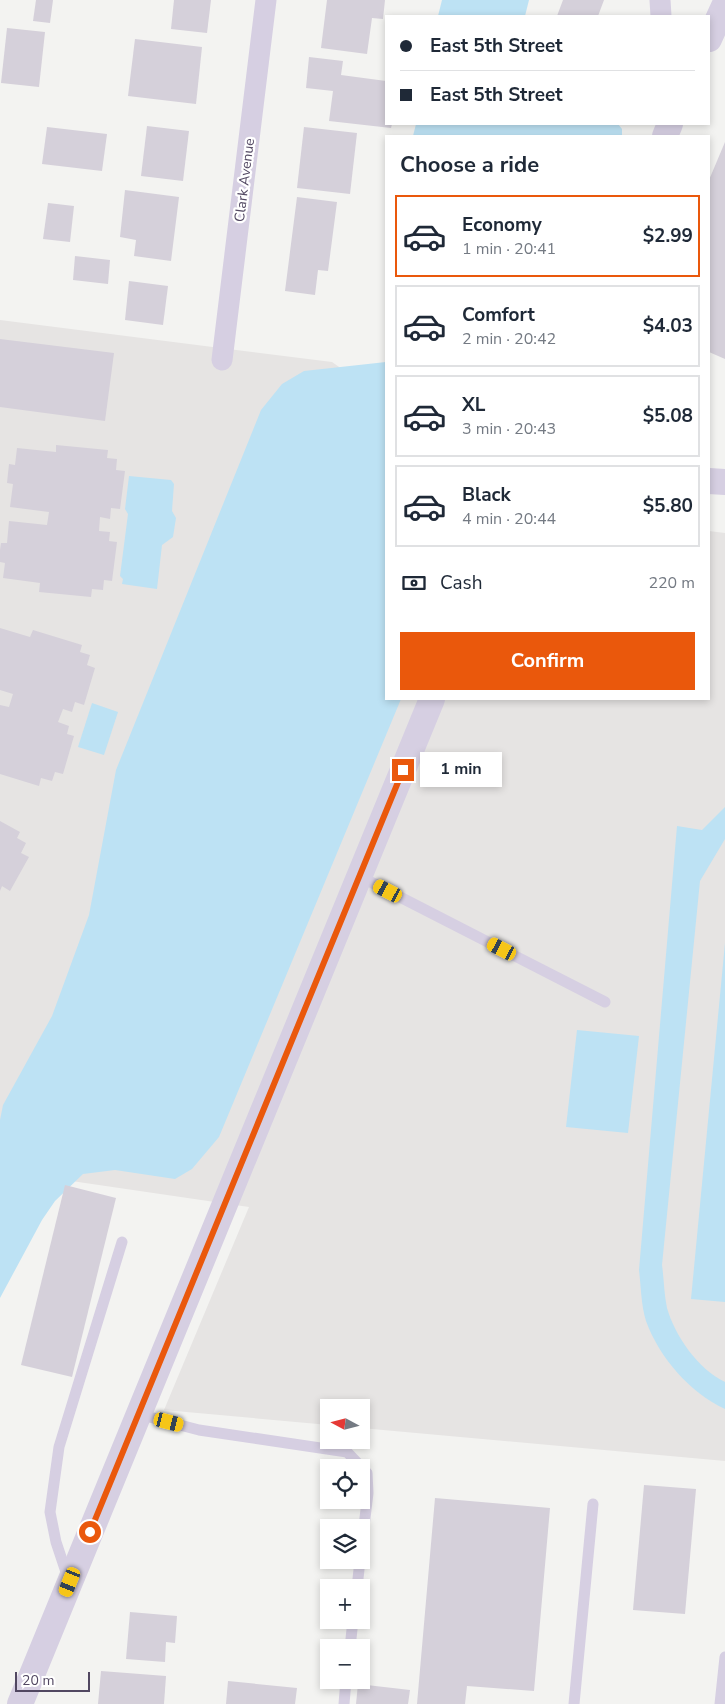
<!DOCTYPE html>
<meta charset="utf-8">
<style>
body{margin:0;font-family:"Nunito Sans",sans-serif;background:#f2f2f3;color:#1f2937;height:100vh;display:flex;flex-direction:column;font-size:19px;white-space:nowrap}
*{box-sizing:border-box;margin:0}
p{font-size:16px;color:#747a83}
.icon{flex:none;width:28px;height:28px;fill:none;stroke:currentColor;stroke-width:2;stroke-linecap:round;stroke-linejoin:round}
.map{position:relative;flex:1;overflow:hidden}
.drawer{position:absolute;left:385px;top:135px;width:325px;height:565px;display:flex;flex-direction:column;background:#fff;border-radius:0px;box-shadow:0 2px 8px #0003}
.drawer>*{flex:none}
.hud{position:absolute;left:385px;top:15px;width:325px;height:110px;border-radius:0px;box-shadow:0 2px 8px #0003;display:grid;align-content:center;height:110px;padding:0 15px;background:#fff}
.needle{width:32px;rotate:277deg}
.buttons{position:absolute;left:320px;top:1399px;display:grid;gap:10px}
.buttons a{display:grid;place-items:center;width:50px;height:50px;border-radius:0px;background:#fff;box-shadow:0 2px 8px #0003;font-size:25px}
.scale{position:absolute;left:15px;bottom:12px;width:75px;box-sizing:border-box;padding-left:5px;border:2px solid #514761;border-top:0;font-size:14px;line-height:18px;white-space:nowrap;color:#514761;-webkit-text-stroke:4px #fff;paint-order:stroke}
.end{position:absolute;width:22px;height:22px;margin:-11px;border:6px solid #ea580c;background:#fff;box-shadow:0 0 0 2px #fff}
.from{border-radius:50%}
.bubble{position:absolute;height:35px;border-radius:0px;background:#fff;box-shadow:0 2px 8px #0003;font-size:16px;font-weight:700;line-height:35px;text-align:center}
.car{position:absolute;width:15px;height:30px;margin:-15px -8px;border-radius:6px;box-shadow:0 0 4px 1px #0007;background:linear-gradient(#f5c518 24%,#345 0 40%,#f5c518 0 76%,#345 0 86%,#f5c518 0)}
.hud b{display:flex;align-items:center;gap:18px;height:48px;font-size:19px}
.hud b+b{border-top:1px solid #e0e1e3}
.hud i{width:12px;height:12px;background:#1f2937}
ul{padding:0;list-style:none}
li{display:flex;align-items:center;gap:15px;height:82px;margin:0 10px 8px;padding:0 5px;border:2px solid #e0e1e3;border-radius:0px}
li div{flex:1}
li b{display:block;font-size:19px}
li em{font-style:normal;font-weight:700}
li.selected{border-color:#ea580c}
li>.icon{width:45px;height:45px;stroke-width:1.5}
h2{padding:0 15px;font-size:22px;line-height:60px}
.pay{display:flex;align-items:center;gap:12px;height:55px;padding:0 15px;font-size:19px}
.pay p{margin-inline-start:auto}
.button{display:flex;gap:10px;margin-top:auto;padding:10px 15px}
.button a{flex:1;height:58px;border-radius:0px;background:#ea580c;color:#fff;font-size:20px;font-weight:700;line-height:58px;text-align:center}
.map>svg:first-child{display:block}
.education{fill:#e6e4e3}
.green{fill:#bde2f4}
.building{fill:#d5d0da}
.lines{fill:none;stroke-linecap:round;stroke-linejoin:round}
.service{stroke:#d6cfe2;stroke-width:11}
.minor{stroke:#d6cfe2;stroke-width:21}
.tertiary{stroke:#d6cfe2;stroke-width:26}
.route{stroke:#ea580c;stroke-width:6}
.labels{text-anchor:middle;stroke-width:4.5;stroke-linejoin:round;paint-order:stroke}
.street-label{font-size:14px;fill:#514761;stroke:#fff}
</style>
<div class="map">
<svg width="725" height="1704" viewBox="0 0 725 1704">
<rect width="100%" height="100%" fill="#f3f3f1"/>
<path class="education" d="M0,320L332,362L386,400V699H709V531L725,533V1461L361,1428V1408H329V1425L164,1410L249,1207L51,1178L0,1226Z"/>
<g class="green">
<path d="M442,0H529L525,16H438Z"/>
<path d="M416,124H618L622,129V136H413Z"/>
<path d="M386,362V699H401L219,1137L192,1169L175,1179L115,1170L83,1174L55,1201L42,1220L0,1298V1120L3,1105L52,1016L89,915L116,770L261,410L282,384L304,371Z"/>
<path d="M129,476L171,480L174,484L172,511L176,518L173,537L162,545L157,589L122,584L123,579L120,576L128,514L125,509Z"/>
<path d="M92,703L118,712L104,755L78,747Z"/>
<path d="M725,807V839L700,881L662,1265C664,1279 664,1294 667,1308C675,1336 698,1369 725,1382V1409C690,1393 659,1357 646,1321C641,1305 641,1286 639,1270L677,826L702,830Z"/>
<path d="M725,943V1302L691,1299Z"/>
<path d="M577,1030L639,1036L628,1133L566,1127Z"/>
</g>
<g class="building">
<path d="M36,0H53L50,23L33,21Z"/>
<path d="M174,0H211L207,33L171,29Z"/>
<path d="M327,0H385L383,19L372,18L367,54L321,48Z"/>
<path d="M563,0H604L598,16H557Z"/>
<path d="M7,28L45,32L39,87L1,83Z"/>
<path d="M135,39L202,47L196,104L128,96Z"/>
<path d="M309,57L343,61L341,75L386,81V124H392L391,128L329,121L333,91L306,88Z"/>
<path d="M147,126L189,131L183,181L141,176Z"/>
<path d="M47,127L107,134L102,171L42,164Z"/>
<path d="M304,127L357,133L350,194L297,188Z"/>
<path d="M725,142V359L709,352V180Z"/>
<path d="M125,190L179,197L171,261L134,256L136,240L120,237Z"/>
<path d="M297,197L337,202L328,271L318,270L315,295L285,291Z"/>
<path d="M48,203L74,206L70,242L43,239Z"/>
<path d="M75,256L110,260L108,284L73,280Z"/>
<path d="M129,281L168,286L163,325L125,320Z"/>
<path d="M0,339L114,353L105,421L0,407Z"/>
<path d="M56,445L108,450L107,458L117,459L116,470L125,471L120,509L111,508L110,519L100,517L99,531L110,532L109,541L117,542L112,581L104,580L103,590L92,589L91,597L39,592L40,583L3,578L5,563L0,562V550L1,543H7L9,521L47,525L49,512L10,507L13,484L7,483L9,464L15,465L17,448L56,452Z"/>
<path d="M0,628L30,637L33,630L82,645L80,652L90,655L87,665L95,668L84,705L75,702L72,712L63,709L58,722L69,726L67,734L74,736L63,774L55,772L52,781L41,778L39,786L0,774V705L9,707L13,694L0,690Z"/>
<path d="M0,821L20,832L17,838L26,843L21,853L29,857L10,891L2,886L0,891Z"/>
<path d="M65,1185L116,1198L72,1377L21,1365Z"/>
<path d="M644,1485L696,1489L685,1614L633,1610Z"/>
<path d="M435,1498L550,1508L534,1691L467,1686L465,1704H417Z"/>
<path d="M130,1612L177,1616L175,1643L166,1642L165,1662L126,1659Z"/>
<path d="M101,1671L166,1676L164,1704H98Z"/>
<path d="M228,1681L297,1688L295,1704H226Z"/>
<path d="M358,1684L410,1690L408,1704H356Z"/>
</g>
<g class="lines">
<g class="service">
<path d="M359,876L605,1002"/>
<path d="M138,1414L199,1430L347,1452L367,1473L368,1493L361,1551"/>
<path d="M68,1578L56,1542L50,1512L59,1447L122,1242"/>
<path d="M357,1588L360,1560"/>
<path d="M350,1648L353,1620"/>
<path d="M344,1704L346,1680"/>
<path d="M574,1704L593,1504"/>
<path d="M720,1704L725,1657"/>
</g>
<g class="minor">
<path d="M660,0L661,16"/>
<path d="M222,360L266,0"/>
</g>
<g class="tertiary">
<path d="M709,39L725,4"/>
<path d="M665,136L670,124"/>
<path d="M709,481L725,482"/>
<path d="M20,1704L432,699"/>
</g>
</g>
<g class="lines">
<path class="route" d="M90,1532L403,770"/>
</g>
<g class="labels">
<g class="street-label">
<text transform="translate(244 180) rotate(-83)" y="5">Clark Avenue</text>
</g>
</g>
</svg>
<div class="buttons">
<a><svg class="needle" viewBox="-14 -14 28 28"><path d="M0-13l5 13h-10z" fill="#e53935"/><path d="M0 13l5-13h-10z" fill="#747a83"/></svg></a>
<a><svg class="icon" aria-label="locate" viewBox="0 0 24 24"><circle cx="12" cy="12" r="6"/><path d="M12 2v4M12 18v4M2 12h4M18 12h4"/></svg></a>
<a><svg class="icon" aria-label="layers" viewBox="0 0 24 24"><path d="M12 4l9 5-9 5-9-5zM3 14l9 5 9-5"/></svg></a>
<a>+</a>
<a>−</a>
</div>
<div class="scale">20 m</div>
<i class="end from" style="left:90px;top:1532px"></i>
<i class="end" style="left:403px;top:770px"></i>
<div class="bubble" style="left:420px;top:752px;width:82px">1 min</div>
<i class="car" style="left:388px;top:891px;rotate:298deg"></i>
<i class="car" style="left:502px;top:949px;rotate:297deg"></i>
<i class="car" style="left:169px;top:1422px;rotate:104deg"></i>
<i class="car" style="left:70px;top:1582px;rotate:202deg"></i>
<div class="hud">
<b><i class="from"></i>East 5th Street</b>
<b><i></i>East 5th Street</b>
</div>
<section class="drawer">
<h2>Choose a ride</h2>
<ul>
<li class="selected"><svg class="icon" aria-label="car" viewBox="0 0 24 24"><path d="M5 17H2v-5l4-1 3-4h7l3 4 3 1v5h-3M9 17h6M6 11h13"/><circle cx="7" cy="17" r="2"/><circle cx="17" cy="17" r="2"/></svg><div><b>Economy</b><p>1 min · 20:41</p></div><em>$2.99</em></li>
<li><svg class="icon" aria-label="car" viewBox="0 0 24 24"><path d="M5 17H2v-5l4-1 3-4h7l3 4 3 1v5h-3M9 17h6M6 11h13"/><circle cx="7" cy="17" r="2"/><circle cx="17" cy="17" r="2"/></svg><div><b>Comfort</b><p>2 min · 20:42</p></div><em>$4.03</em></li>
<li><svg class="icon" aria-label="car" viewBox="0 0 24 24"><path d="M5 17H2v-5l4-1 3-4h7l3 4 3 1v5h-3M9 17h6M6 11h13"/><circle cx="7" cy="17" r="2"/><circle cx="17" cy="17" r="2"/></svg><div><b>XL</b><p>3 min · 20:43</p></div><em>$5.08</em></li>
<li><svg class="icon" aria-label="car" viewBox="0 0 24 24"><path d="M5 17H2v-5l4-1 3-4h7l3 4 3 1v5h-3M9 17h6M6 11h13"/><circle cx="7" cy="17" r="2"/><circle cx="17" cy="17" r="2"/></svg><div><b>Black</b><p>4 min · 20:44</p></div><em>$5.80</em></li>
</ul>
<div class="pay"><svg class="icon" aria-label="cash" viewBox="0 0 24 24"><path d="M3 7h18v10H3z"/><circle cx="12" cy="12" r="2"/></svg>Cash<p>220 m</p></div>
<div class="button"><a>Confirm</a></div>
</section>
</div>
